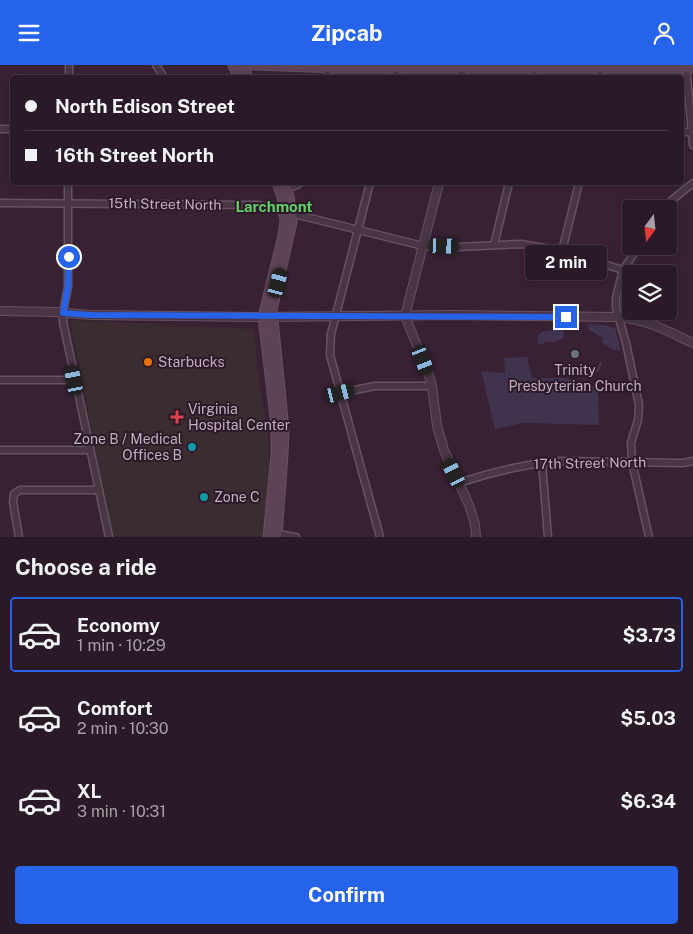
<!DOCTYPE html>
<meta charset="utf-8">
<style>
body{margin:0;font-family:"Public Sans",sans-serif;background:#362632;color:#f1f3f6;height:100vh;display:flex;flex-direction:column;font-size:19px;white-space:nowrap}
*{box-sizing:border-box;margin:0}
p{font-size:16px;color:#a5a0a7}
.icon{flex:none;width:28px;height:28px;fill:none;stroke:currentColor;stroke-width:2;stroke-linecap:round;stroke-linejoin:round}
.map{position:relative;height:472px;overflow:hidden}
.sheet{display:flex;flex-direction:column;background:#2a1926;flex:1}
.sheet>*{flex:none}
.banner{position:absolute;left:10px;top:10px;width:674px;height:110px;border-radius:5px;box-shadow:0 2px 8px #0003,0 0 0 1px #463843;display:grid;align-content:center;height:110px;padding:0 15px;background:#2a1926}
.needle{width:32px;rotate:195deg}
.buttons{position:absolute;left:622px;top:135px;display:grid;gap:10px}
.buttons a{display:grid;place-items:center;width:55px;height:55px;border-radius:5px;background:#2a1926;box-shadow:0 2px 8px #0003,0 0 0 1px #463843;font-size:25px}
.end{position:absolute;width:22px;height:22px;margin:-11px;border:6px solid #2563eb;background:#fff;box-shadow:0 0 0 2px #fff}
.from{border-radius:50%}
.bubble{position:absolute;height:35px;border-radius:5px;background:#2a1926;box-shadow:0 2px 8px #0003,0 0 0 1px #463843;font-size:16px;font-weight:700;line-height:35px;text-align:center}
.car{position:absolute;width:15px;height:30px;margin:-15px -8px;border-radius:6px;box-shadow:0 0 4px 1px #0007;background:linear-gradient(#222 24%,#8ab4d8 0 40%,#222 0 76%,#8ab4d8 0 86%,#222 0)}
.banner b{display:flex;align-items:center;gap:18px;height:48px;font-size:19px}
.banner b+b{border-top:1px solid #463843}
.banner i{width:12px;height:12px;background:#f1f3f6}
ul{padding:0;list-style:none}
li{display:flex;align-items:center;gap:15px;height:75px;margin:0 10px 8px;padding:0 5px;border:2px solid transparent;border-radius:5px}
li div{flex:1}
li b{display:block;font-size:19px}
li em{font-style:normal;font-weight:700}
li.active{border-color:#2563eb}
li>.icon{width:45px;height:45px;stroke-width:1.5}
h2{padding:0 15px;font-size:22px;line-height:60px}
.cta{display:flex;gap:10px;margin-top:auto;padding:10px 15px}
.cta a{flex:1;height:58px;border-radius:5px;background:#2563eb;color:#fff;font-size:20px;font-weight:700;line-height:58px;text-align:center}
header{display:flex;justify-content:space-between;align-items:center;height:65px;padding:0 15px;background:#2563eb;color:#fff;font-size:22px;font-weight:700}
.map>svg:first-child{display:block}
.medical{fill:#3a2c30}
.green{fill:#3f334d}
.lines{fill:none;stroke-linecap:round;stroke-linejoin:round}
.stream{stroke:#593050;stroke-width:2}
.minor-casing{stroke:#665262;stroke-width:9}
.tertiary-casing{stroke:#665262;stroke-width:10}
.secondary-casing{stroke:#665262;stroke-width:11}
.minor{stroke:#493544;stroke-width:6}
.tertiary{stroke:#493544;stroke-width:8}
.secondary{stroke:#5c4355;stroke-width:9}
.route{stroke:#2563eb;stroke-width:6}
.worship-dot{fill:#6b7280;stroke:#2d1a29;stroke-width:2}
.food-dot{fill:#e8710a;stroke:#2d1a29;stroke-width:2}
.health-dot{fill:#e0444e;stroke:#2d1a29;stroke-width:2}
.culture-dot{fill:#0f9aa8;stroke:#2d1a29;stroke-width:2}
.labels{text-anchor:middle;stroke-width:4;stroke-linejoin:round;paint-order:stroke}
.street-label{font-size:14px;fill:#c5afbf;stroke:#2d1a29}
.poi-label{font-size:14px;fill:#c5afbf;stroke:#2d1a29;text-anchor:start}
.neighbourhood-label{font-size:15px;font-weight:bold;fill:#5ed166;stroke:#2d1a29}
</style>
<header><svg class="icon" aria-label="menu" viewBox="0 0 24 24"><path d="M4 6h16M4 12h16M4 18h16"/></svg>Zipcab<svg class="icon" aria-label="person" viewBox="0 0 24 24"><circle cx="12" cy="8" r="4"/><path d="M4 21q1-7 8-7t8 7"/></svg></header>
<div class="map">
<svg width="693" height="472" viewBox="0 0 693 472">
<rect width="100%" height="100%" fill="#382133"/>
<path class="medical" d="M70,255L254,264L258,310L267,365L269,397L263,471H113Z"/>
<g class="green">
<path d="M588,259L604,260L615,263L621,286L614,285L602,278L603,273L589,265Z"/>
<path d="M553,265H564L563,273L556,277H545L544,279H538V271L541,267Z"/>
<path d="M527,292L532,313H566L598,323L599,360L524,358L495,364L481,306L505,308L504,293Z"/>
</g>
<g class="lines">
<path class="stream" d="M579,299L597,306L601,298"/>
<g class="minor-casing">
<g id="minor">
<path d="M156,0L164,12"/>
<path d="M686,0L693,80"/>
<path d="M69,12V0"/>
<path d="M327,12L328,0"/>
<path d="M395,12L397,4"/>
<path d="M534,12V0"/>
<path d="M600,12V0"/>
<path d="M0,64H12"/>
<path d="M681,67H691"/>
<path d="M68,118V222L63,248V257L109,472"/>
<path d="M370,118L331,269L330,290L380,472"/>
<path d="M283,125L297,120L300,118"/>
<path d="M0,138L258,140L423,181L458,182L521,179L562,186L623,205"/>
<path d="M666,144L672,135L693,118"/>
<path d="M494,180L509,118"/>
<path d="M639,181L623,205L616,233V243L626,278L639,340L638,355L631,378L632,397L649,472"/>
<path d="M562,186L579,118"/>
<path d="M0,315H74"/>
<path d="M340,328L375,321H432"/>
<path d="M0,385H90"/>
<path d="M542,398L548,472"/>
<path d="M459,418C492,407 525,399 560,396L683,398L693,396"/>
<path d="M278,469L296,472"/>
<path d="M19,472L13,437L14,429L20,425H99"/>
</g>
</g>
<g class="tertiary-casing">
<g id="tertiary">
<path d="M462,12V0"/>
<path d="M439,118L405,251L428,308L432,321L437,361L444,385L469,440L475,459L476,472"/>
<path d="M0,246L56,247L91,250L263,252L452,250L618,252C649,255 665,265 693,278"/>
</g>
</g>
<g class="secondary-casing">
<g id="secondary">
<path d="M233,0L238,12"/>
<path d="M243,0L248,12"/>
<path d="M253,0L335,3H693"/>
<path d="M268,472L276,389V360L263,252L283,171L285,156L282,132L277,118"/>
<path d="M277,472L283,389L284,364L272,245L292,157L289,131L285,118"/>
</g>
</g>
<use href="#minor" class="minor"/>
<use href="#tertiary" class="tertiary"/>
<use href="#secondary" class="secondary"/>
</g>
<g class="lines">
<path class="route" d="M69,192L68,222L63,248L91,250L566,252"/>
</g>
<circle class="worship-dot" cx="575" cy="289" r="5"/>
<circle class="food-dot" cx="148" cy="297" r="5"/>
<path class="health-dot" d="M174.5 344.5h5v5h5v5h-5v5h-5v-5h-5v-5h5z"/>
<g class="culture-dot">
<circle cx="192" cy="382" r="5"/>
<circle cx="204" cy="432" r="5"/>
</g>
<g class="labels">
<g class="street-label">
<text transform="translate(165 139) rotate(1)" y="5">15th Street North</text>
<text transform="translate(590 398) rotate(-1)" y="5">17th Street North</text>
</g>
<g class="poi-label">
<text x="158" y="302">Starbucks</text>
<text x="575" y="310" text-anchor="middle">Trinity<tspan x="575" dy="16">Presbyterian Church</tspan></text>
<text x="188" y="349">Virginia<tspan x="188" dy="16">Hospital Center</tspan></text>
<text x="182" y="379" text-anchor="end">Zone B / Medical<tspan x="182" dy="16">Offices B</tspan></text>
<text x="214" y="437">Zone C</text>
</g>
<g class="neighbourhood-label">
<text x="274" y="147">Larchmont</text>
</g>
</g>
</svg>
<div class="buttons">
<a><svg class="needle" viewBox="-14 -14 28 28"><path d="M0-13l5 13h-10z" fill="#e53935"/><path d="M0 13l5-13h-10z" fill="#a5a0a7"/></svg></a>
<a><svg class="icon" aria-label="layers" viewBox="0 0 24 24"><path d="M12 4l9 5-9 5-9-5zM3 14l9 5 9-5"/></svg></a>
</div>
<i class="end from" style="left:69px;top:192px"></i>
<i class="end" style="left:566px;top:252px"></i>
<div class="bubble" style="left:525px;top:180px;width:82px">2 min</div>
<i class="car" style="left:444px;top:181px;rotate:92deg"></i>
<i class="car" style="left:278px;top:218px;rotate:15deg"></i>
<i class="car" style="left:423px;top:295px;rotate:158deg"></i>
<i class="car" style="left:74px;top:315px;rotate:349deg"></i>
<i class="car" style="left:340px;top:328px;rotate:76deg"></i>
<i class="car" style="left:454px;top:408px;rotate:334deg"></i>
<div class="banner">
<b><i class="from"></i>North Edison Street</b>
<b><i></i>16th Street North</b>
</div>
</div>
<section class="sheet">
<h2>Choose a ride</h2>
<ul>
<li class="active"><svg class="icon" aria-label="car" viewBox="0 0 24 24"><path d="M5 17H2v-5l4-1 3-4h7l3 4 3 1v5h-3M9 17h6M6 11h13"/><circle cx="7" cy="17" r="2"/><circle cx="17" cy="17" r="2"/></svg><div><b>Economy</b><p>1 min · 10:29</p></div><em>$3.73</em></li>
<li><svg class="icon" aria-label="car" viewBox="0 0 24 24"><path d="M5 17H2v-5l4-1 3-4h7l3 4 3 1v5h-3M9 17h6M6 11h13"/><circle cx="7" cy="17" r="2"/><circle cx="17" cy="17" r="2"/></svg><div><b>Comfort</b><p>2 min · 10:30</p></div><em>$5.03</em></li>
<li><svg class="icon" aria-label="car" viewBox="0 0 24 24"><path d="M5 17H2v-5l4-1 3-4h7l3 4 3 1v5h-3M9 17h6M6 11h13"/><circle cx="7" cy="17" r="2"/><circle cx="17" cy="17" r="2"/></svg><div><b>XL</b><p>3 min · 10:31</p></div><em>$6.34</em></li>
</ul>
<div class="cta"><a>Confirm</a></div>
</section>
